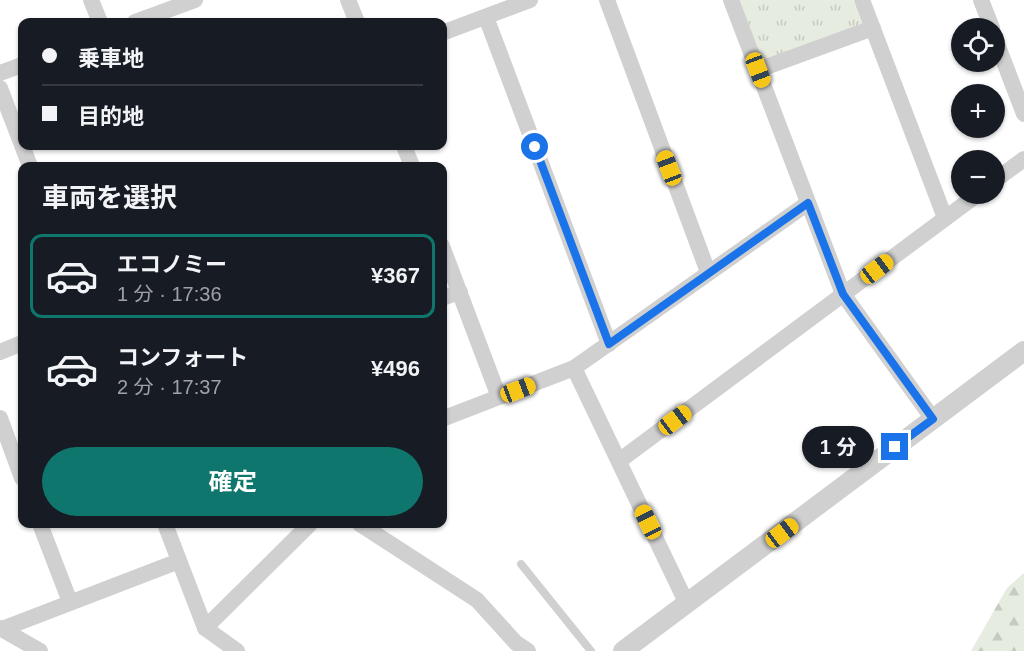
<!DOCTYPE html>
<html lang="ja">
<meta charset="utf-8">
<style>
body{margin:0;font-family:Helvetica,"Noto Sans JP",sans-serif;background:#242831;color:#f1f3f6;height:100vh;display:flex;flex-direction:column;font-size:22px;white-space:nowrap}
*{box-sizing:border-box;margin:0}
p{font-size:20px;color:#9ea1a6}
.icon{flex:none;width:33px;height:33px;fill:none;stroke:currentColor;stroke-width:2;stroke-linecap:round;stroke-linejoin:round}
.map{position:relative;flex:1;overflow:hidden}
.sheet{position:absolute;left:18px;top:162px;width:429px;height:366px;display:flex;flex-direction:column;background:#171b24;border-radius:12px;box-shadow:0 2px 4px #0004}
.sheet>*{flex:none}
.banner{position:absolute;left:18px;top:18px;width:429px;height:132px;border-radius:12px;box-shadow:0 2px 4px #0004;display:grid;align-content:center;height:132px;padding:0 24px;background:#171b24}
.buttons{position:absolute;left:951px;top:18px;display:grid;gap:12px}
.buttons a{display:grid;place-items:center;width:54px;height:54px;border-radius:50%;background:#171b24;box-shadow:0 2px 4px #0004;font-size:30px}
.end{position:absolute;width:27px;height:27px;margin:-14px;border:8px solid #1a73e8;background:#fff;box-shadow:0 0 0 3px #fff}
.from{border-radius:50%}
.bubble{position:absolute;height:42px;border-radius:21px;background:#171b24;box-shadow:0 2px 4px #0004;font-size:20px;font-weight:700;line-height:42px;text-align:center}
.car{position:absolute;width:18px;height:36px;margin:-18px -9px;border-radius:8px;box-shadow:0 0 4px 2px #0007;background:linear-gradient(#f5c518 24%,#345 0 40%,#f5c518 0 76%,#345 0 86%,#f5c518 0)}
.banner b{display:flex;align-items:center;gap:21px;height:57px;font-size:22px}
.banner b+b{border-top:2px solid #363941}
.banner i{width:15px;height:15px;background:#f1f3f6}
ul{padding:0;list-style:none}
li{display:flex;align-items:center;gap:18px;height:84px;margin:0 12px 9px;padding:0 12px;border:3px solid transparent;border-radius:12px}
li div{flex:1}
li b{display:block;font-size:22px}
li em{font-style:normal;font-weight:700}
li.selected{border-color:#0f766e}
li>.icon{width:54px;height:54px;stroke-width:1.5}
h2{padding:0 24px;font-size:27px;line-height:72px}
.button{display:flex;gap:12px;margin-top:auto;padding:12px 24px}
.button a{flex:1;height:69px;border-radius:36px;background:#0f766e;color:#fff;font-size:24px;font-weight:700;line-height:69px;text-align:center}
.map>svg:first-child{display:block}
.forest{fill:url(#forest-firs)}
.park{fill:url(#park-tufts)}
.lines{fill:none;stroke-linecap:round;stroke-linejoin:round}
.service{stroke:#d0d0d0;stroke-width:8}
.minor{stroke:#d0d0d0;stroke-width:16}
.tertiary{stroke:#d0d0d0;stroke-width:20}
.route{stroke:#1a73e8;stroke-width:8}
</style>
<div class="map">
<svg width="1024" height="651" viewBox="0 0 1024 651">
<defs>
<pattern id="forest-firs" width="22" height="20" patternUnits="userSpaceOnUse" patternTransform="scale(1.5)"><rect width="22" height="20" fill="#e6ecdf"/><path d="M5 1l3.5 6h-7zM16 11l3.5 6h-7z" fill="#c6cbc0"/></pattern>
<pattern id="park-tufts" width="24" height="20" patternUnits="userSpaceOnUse" patternTransform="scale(1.5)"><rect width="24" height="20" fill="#e6ecdf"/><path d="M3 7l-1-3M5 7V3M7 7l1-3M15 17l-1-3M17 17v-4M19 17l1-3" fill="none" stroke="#c6cbc0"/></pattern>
</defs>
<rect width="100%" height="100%" fill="#fff"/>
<path class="forest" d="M1024,573V651H971L1007,588Z"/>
<path class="park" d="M738,0H853L862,23L858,29L769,63L760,58Z"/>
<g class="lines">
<path class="service" d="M521,564L591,651"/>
<g class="minor">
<path d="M91,0L100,22"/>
<path d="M348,0L357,22"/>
<path d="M607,0L708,272"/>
<path d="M731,0L843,294L933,419"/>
<path d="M862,0L945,218"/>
<path d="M981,0L992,28"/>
<path d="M486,17L609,344"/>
<path d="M135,22L195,0"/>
<path d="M442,33L530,0"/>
<path d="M994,36L1024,114"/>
<path d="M758,70L873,28"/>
<path d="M0,73L22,65"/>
<path d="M0,88L30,166"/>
<path d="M404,146L412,166"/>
<path d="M994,181L1024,159"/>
<path d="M442,246L499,397"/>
<path d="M442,298L460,292"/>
<path d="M0,352L22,343"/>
<path d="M574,368L687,604"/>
<path d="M0,418L22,478"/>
<path d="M442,419L574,368L808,203"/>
<path d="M619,461L978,194"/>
<path d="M40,524L70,602"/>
<path d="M165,524L205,628L237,651"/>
<path d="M360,524L477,600L516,643L528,651"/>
<path d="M0,628L40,651"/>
<path d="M205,628L310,524"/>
<path d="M2,629L179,561"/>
</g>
<path class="tertiary" d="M623,651L1024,351"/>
</g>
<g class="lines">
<path class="route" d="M535,147L609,344L808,203L843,294L933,419L895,447"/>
</g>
</svg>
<div class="buttons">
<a><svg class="icon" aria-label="locate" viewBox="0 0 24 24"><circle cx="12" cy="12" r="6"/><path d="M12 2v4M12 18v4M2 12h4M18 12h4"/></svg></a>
<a>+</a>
<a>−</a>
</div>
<i class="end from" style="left:535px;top:147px"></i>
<i class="end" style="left:895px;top:447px"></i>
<div class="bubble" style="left:802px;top:426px;width:72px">1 分</div>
<i class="car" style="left:758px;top:70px;rotate:159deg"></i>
<i class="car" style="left:669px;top:168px;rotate:339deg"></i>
<i class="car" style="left:877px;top:269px;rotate:53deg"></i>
<i class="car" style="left:518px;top:390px;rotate:69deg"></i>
<i class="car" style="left:675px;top:420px;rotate:53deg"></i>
<i class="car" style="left:648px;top:522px;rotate:334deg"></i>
<i class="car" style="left:782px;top:533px;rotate:53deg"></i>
<div class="banner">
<b><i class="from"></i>乗車地</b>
<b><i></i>目的地</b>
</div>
<section class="sheet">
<h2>車両を選択</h2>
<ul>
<li class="selected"><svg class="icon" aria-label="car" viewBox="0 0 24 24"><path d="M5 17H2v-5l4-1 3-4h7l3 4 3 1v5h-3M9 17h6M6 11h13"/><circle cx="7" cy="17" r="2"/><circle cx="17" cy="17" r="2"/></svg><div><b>エコノミー</b><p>1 分 · 17:36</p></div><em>¥367</em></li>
<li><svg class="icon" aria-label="car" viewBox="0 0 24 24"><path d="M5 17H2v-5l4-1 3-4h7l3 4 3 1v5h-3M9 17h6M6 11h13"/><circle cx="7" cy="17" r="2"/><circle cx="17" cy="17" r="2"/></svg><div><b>コンフォート</b><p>2 分 · 17:37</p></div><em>¥496</em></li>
</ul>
<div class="button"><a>確定</a></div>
</section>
</div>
